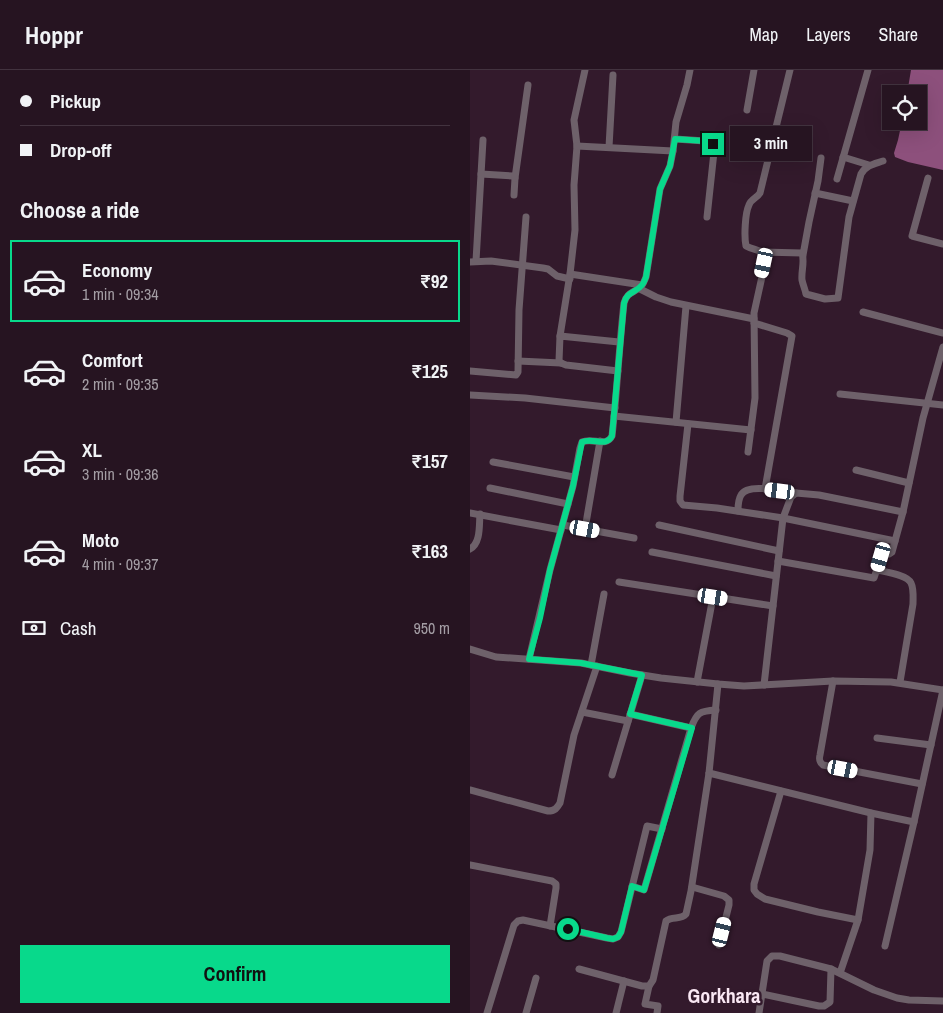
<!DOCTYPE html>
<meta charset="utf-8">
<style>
body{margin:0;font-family:"Archivo Narrow",sans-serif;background:#2e1d2a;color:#f1f3f6;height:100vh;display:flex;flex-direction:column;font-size:19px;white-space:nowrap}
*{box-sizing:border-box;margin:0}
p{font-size:16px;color:#a49ea5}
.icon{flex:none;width:28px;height:28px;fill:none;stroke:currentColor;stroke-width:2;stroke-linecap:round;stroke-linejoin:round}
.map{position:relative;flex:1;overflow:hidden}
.drawer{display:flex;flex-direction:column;background:#261421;width:470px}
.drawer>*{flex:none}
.banner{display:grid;align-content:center;height:110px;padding:0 20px;background:#261421}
.tools{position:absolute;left:412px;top:15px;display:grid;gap:10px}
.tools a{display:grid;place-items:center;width:45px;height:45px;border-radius:0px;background:#261421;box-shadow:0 5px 20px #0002,0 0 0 1px #42333f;font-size:25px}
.end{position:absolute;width:22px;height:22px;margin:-11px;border:6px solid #08d98b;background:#111;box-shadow:0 0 0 2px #111}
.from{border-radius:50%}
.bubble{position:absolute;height:35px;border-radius:0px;background:#261421;box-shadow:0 5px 20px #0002,0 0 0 1px #42333f;font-size:16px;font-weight:800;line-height:35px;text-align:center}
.car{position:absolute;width:15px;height:30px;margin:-15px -8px;border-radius:6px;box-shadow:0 0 4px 1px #0007;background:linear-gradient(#fff 24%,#345 0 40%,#fff 0 76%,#345 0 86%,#fff 0)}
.banner b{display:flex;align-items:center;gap:18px;height:48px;font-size:19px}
.banner b+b{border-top:1px solid #42333f}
.banner i{width:12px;height:12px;background:#f1f3f6}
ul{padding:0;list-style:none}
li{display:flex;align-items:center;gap:15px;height:82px;margin:0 10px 8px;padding:0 10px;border:2px solid transparent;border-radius:0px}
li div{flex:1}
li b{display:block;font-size:19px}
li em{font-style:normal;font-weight:800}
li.active{border-color:#08d98b}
li>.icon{width:45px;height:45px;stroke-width:1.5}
h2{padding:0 20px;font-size:22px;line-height:60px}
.pay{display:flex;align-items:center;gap:12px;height:55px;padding:0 20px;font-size:19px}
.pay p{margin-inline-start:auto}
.cta{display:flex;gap:10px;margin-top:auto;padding:10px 20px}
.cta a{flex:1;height:58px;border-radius:0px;background:#08d98b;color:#111;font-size:20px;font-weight:800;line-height:58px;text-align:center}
header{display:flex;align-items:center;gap:30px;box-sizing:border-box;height:70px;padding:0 25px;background:#261421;border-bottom:1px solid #42333f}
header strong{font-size:24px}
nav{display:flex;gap:28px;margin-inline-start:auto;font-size:18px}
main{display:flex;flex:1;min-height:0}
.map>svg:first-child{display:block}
.water{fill:#8d507c}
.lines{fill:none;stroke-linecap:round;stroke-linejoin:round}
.minor{stroke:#6e616a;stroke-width:7}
.route{stroke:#08d98b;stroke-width:6}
.labels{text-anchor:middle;stroke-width:5;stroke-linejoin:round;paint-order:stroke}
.district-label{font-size:20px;font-weight:bold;fill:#fae8f4;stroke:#331a2c}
</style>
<header>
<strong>Hoppr</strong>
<nav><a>Map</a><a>Layers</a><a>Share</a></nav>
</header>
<main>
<section class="drawer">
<div class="banner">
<b><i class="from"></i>Pickup</b>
<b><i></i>Drop-off</b>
</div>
<h2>Choose a ride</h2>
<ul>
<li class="active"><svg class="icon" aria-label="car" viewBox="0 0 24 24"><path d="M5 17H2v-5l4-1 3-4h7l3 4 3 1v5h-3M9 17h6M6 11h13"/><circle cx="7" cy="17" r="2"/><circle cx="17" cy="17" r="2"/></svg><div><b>Economy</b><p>1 min · 09:34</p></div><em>₹92</em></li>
<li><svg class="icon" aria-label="car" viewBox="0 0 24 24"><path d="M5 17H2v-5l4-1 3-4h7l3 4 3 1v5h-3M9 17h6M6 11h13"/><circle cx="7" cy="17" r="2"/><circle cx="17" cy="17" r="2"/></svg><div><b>Comfort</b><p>2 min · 09:35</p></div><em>₹125</em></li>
<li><svg class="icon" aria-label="car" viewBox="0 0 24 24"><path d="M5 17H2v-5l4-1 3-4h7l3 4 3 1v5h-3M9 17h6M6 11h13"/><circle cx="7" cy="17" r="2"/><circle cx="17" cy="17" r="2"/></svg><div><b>XL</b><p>3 min · 09:36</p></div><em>₹157</em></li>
<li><svg class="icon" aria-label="car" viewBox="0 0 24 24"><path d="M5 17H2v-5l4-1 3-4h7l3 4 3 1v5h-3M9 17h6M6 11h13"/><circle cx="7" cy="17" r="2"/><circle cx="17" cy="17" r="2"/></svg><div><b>Moto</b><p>4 min · 09:37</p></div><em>₹163</em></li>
</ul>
<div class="pay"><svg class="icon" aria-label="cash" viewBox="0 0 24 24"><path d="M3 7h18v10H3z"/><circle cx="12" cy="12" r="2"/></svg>Cash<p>950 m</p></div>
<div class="cta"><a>Confirm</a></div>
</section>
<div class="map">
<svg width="473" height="943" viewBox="0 0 473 943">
<rect width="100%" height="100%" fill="#331a2c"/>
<path class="water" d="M441,0H473V100L438,92L425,87L424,83L428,70L432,51H449V24H437Z"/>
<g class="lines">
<g class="minor">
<path d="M277,40L284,0"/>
<path d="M205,69L235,71L243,73L244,82L237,147"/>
<path d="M139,77L143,5"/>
<path d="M203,81L206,52L217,15L220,0"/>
<path d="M373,87L399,95"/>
<path d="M11,104L43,106L45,108L44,125"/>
<path d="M45,108L58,15"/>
<path d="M458,108L442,166L473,174"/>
<path d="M367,109L398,0"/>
<path d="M345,123L383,131"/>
<path d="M292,182L332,183C335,192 331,201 332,210C333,215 335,219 336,224L355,229L368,228L379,147L391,104C396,95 404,94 413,91"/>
<path d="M333,185L339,152L348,111L351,88"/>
<path d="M6,191L13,70"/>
<path d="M0,192L21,191L73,198L78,199L87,206L100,209"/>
<path d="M100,204L172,215"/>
<path d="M168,218L186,227L201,232L284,249"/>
<path d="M393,242L473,263"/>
<path d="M284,253L317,263L322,266L295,419"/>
<path d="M90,266L100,204L105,160L104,115L107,76L104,50L115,0"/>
<path d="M48,291L91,293"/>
<path d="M0,301L46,305L48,302L49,240L56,147"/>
<path d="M148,301L96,295L91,293L89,291L90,266L149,272"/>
<path d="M370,324L473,335"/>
<path d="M0,325L55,328L145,338"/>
<path d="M144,346L281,360"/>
<path d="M206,352L216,236"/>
<path d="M218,354L210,426V431L213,435L247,438L313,448L425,471"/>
<path d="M278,382L285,328L284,243L295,193C295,178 287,182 276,176C274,167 275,143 279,135C281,129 287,128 290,123L320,0"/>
<path d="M23,392L104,407"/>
<path d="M386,400L439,413"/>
<path d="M20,418L98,434"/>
<path d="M268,441C268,436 268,430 271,425C278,412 313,422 326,423"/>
<path d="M0,443L91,460"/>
<path d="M93,455L164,468"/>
<path d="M189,455L309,481"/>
<path d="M115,459L130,371"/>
<path d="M0,479C11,473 9,455 10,444"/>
<path d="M182,482L306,506"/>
<path d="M308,491L404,508L412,484H419L422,482L433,442L453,348L473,277"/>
<path d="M407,500C416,502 437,505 441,513C444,519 443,527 443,534L430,612"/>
<path d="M149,512L303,536"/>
<path d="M0,579L26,587L111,593L160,603L191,608L248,614L274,616L363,611L421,612L473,620"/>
<path d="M59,589L80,500L103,416L110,378L112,372C123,367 136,378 142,366C147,322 149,278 154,233C157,221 166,223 172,215C174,213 175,209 176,207L190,119L200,96L203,81L107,76"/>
<path d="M121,595L134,524"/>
<path d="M363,611L350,685C349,689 349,692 353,695L452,714"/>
<path d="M227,612L243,527"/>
<path d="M294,615L313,448L321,427L326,423L349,425L433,442"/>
<path d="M112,642L158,651"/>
<path d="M160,644L221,658"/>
<path d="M407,668L461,675"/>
<path d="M239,703L401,743L444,752"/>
<path d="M142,705L172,605"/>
<path d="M0,720L78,741C85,741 87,738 90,733L104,665L127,596"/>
<path d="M311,721L284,814V820L287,824L295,829L348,842L388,850L370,903"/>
<path d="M0,795L82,811L86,814V818L80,856"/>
<path d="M162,816L174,820L221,658C227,642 230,641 246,640"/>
<path d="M222,817L254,826L259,830V835L249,875"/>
<path d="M388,850L400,780L401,743"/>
<path d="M415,876L444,752L473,620"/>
<path d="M109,899L172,916H179L183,910L196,851C202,846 211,850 216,844L221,821L239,703L248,614"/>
<path d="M179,916L175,934L188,936L187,943"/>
<path d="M292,924L349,936H354L360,932L361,899"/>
<path d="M17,943L44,855L48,851L53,850L137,868L143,869L148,867L151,862L177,756L192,759"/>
<path d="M56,943L66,908"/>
<path d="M146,943L154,911"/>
<path d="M289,943L297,891L302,886H310L361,899L404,920L427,928L439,930L473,931"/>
</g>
</g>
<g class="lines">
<path class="route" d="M98,859L137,868L143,869L148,867L151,862L162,816L174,820L222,658L160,644L172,605L111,593L59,589L70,548L80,500L103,416L112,372C123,367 136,378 142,366L154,233C157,221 166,223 172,215C174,213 175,209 176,207L190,119L200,96L205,69L235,71L243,74"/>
</g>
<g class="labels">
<g class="district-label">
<text x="254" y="933">Gorkhara</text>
</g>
</g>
</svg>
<div class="tools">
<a><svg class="icon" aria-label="locate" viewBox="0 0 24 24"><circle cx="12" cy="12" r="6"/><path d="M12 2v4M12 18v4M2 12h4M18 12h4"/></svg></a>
</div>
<i class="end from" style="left:98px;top:859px"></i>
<i class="end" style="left:243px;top:74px"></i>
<div class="bubble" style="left:260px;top:56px;width:82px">3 min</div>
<i class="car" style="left:294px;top:193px;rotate:192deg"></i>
<i class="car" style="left:310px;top:421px;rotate:277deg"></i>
<i class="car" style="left:115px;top:459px;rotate:100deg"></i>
<i class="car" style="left:411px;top:487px;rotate:196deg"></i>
<i class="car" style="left:243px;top:527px;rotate:99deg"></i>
<i class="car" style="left:373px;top:699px;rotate:101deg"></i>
<i class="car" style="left:252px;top:862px;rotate:14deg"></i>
</div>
</main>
